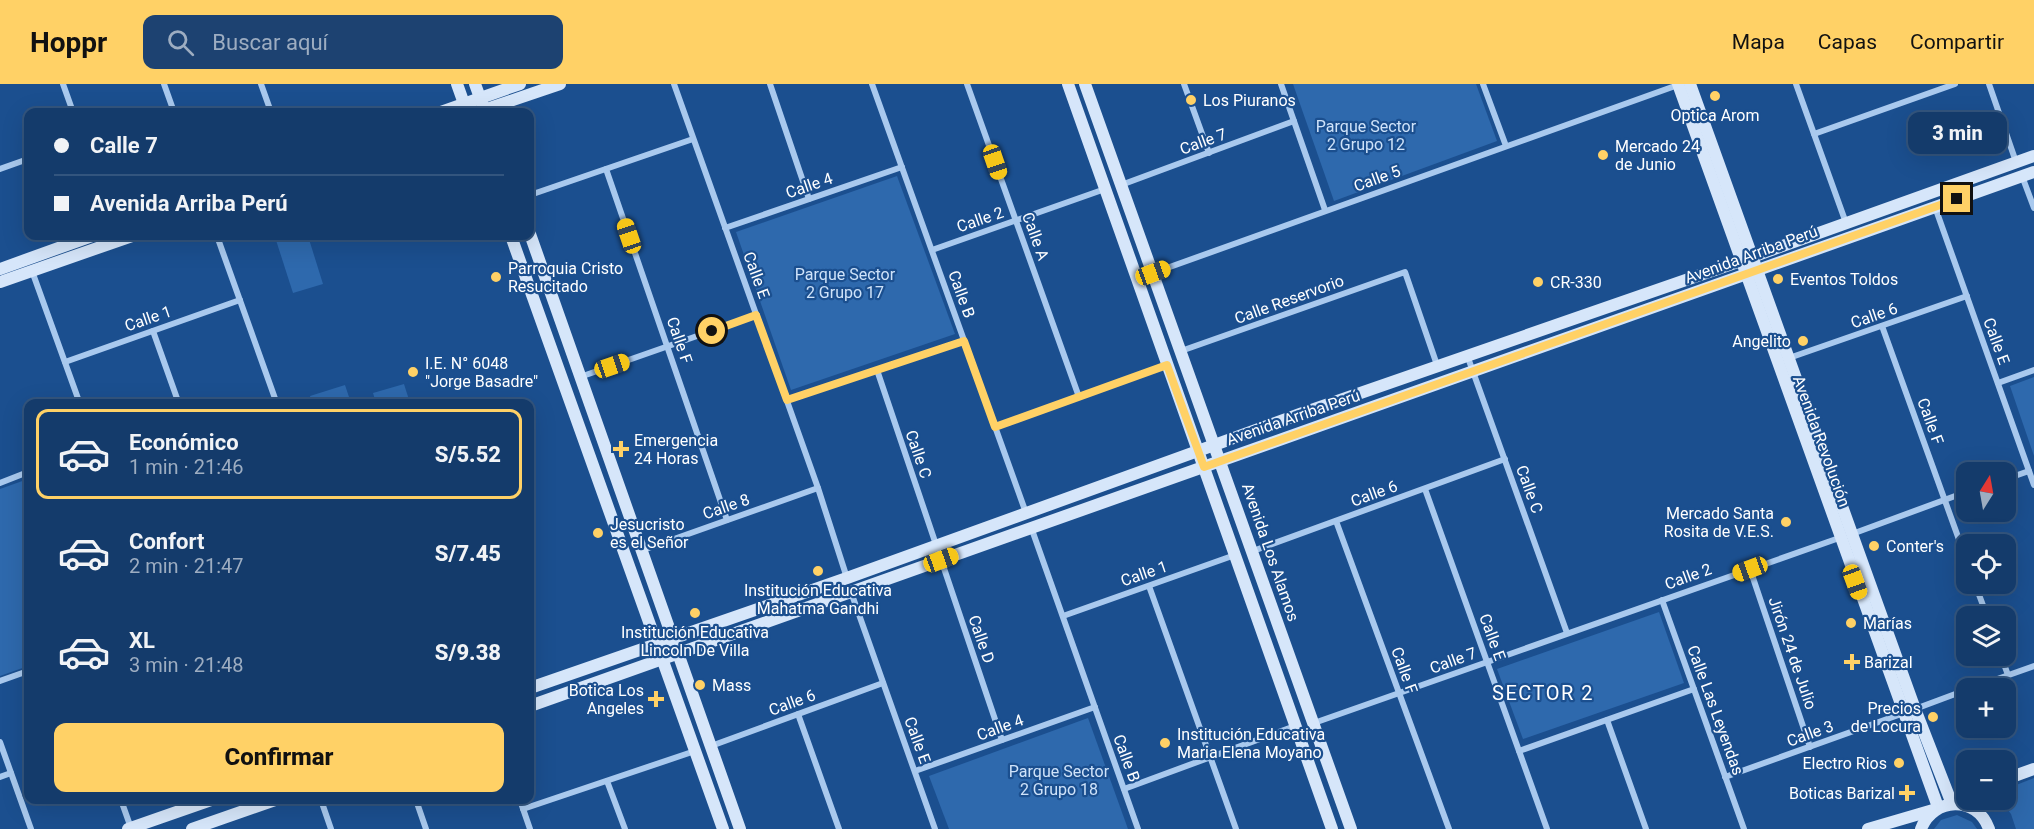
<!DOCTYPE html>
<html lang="es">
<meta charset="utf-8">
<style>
body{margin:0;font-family:Roboto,sans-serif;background:#1d4271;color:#f1f3f6;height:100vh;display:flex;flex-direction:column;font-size:22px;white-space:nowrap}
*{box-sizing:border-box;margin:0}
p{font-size:20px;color:#9dadc1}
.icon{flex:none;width:33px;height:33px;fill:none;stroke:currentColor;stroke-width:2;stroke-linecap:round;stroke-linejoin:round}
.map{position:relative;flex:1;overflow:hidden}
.side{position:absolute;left:24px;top:315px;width:510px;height:405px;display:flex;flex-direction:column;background:#143b6b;border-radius:12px;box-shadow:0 6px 24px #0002,0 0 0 2px #33557e}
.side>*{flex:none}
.banner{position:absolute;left:24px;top:24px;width:510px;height:132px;border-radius:12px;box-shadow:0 6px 24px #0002,0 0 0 2px #33557e;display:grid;align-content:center;height:132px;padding:0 30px;background:#143b6b}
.needle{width:39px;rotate:11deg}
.fabs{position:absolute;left:1956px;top:378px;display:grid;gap:12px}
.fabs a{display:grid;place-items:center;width:60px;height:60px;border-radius:12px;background:#143b6b;box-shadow:0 6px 24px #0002,0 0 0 2px #33557e;font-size:30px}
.end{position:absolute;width:27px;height:27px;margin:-14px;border:8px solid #ffd166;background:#111;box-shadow:0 0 0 3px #111}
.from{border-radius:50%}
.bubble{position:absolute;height:42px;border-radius:12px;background:#143b6b;box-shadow:0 6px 24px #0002,0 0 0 2px #33557e;font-size:20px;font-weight:800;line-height:42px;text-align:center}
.car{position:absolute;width:18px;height:36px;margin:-18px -9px;border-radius:8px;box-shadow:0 0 4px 2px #0007;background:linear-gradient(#f5c518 24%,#345 0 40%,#f5c518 0 76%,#345 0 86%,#f5c518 0)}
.banner b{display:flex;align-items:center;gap:21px;height:57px;font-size:22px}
.banner b+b{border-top:2px solid #33557e}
.banner i{width:15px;height:15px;background:#f1f3f6}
ul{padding:10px 0 0;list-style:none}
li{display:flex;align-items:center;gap:18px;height:90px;margin:0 12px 9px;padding:0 18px;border:3px solid transparent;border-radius:12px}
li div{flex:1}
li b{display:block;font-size:22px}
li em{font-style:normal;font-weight:800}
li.selected{border-color:#ffd166}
li>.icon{width:54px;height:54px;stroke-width:1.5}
.cta{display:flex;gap:12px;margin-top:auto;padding:12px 30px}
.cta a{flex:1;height:69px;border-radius:12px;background:#ffd166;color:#111;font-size:24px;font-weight:800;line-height:69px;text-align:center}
header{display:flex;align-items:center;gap:36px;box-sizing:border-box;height:84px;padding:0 30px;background:#ffd166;color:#111}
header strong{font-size:28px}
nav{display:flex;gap:33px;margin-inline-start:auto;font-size:21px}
.search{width:420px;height:54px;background:#1d4271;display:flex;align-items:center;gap:15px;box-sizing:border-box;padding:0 21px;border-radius:12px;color:#9dadc1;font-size:22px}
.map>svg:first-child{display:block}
.green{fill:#2e69ad}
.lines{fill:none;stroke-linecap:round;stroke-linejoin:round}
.street{stroke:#a9c9ee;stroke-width:6}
.secondary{stroke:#d6e6fa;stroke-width:12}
.route{stroke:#ffd166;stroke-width:8}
.poi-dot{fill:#ffd166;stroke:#1b4f8f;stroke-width:2}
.labels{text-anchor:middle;stroke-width:4.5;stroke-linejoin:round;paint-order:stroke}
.poi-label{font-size:16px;fill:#fff;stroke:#1b4f8f;text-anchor:start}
.park-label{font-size:16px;fill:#cfe3fa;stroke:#1b4f8f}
.street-label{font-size:16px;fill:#fff;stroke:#1b4f8f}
.quarter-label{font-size:20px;letter-spacing:1.5px;fill:#fff;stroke:#1b4f8f}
</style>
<header>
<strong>Hoppr</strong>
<div class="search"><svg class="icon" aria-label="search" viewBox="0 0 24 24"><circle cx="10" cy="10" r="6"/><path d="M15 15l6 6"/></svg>Buscar aquí</div>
<nav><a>Mapa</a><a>Capas</a><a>Compartir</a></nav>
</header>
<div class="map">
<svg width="2034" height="745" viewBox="0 0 2034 745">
<rect width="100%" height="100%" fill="#1b4f8f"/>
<g class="green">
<path d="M1293,0H1476L1497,57L1334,117Z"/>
<path d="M897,92L955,250L791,306L736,148Z"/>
<path d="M281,152H308L323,200L293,209L275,153Z"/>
<path d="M2034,293V372L2010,302Z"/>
<path d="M404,300L410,319H376L373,309Z"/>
<path d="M345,301L351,319H312L310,312Z"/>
<path d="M28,395V582L0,592V405Z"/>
<path d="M1659,528L1684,599L1523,655L1497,585Z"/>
<path d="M1088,634L1128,745H949L929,692Z"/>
<path d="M2034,694V745H2016L2011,730L2000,716H2006V705Z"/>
<path d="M1957,731L1972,738L1977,745H1934L1941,736Z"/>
</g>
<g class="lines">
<g class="street">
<path d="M63,0L73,28"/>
<path d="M164,0L174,28"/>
<path d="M261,0L271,28"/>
<path d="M674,0L818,404L847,494"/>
<path d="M770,0L809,115"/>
<path d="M872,0L1026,429"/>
<path d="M967,0L1079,313"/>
<path d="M1184,0L1209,69"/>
<path d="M1281,0L1325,126"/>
<path d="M1483,0L1506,62"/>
<path d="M1796,0L1846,139"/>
<path d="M1989,0L2016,78"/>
<path d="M1814,50L1955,0"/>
<path d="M0,85L28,75"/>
<path d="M606,85L727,436"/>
<path d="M2022,92L2034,124"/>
<path d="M1121,101L1294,37"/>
<path d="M530,111L693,55"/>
<path d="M1935,123L2034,401"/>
<path d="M725,144L902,83"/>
<path d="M217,152L277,320"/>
<path d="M932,166L1105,105"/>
<path d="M32,187L80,320"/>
<path d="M1153,189L1678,1"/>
<path d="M1882,242L1966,475"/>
<path d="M153,247L179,320"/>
<path d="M1181,267L1405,188L1437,281"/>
<path d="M1467,271L1567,549"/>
<path d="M1789,274L1967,212"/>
<path d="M65,278L240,216"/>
<path d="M877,286L1002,656"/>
<path d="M580,293L757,231"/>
<path d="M1998,299L2034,286"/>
<path d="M787,316L964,257"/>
<path d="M995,343L1167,281"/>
<path d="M2006,395L2029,387"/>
<path d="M0,399L28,388"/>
<path d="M1425,405L1547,745"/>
<path d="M1336,437L1449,745"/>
<path d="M1031,443L1138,745"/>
<path d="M1852,450L1966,408"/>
<path d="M643,466L818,404"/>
<path d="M1253,467L1505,375"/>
<path d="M1750,485L1810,663"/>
<path d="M1975,500L1987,532"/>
<path d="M1149,502L1236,745"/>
<path d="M851,508L935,745"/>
<path d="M1662,516L1744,745"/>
<path d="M1063,532L1235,471"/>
<path d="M2001,572L2008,591"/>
<path d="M0,597L28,587"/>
<path d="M1972,604L2034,582"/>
<path d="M1915,625L1966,606"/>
<path d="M798,630L839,745"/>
<path d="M1607,636L1646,745"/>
<path d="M1314,639L1842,453"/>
<path d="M0,658L31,745"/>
<path d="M711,662L883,599"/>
<path d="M1519,667L1694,605"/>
<path d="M915,687L1095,623"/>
<path d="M0,693L11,689"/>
<path d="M1725,693L1904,629"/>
<path d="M607,697L625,745"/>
<path d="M1124,705L1295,642"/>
<path d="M121,716L131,744"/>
<path d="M321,716L331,745"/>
<path d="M416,716L426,745"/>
<path d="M520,716L530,745"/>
<path d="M523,725L695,667"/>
</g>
<g class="secondary">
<path d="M457,0L467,28"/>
<path d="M475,0L483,22"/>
<path d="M1068,0L1332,745"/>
<path d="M1085,0L1351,745"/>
<path d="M1678,0L1938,723"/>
<path d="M1690,0L1915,625L1952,720"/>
<path d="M441,28L520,0"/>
<path d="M478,28L560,0"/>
<path d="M530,150L740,745"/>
<path d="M511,152L723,745"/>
<path d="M0,185L92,152"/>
<path d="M0,198L132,152"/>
<path d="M530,604L847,494L1300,330L1752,173L2034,72"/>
<path d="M530,622L2034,88"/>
<path d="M2006,695L2034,685"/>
<path d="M128,745L211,716"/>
<path d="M192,745L275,716"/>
<path d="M1868,745L1933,726"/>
<path d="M1921,745C1933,713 1977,711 1989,745"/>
</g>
</g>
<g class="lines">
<path class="route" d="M712,247L756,231L787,316L964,257L995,343L1167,281L1204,383L1957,115"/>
</g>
<g class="poi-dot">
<circle cx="1715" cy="12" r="6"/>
<circle cx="1191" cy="16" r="6"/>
<circle cx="1603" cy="71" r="6"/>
<circle cx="496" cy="193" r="6"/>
<circle cx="1778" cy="195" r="6"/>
<circle cx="1538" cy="198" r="6"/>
<circle cx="1803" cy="257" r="6"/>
<circle cx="413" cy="288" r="6"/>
<path d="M618 356h6v6h6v6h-6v6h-6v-6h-6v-6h6z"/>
<circle cx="1786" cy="438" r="6"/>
<circle cx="598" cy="449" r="6"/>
<circle cx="1874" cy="462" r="6"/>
<circle cx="818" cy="487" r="6"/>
<circle cx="695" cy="529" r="6"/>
<circle cx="1851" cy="539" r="6"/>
<path d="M1849 569h6v6h6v6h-6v6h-6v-6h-6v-6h6z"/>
<circle cx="700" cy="601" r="6"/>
<path d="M653 606h6v6h6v6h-6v6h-6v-6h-6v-6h6z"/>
<circle cx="1933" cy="633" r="6"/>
<circle cx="1165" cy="659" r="6"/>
<circle cx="1899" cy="679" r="6"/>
<path d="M1904 700h6v6h6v6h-6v6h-6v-6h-6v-6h6z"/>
</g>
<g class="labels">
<g class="poi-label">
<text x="1203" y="22">Los Piuranos</text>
<text x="1715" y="37" text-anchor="middle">Optica Arom</text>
<text x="1615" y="68">Mercado 24<tspan x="1615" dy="18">de Junio</tspan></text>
<text x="508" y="190">Parroquia Cristo<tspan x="508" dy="18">Resucitado</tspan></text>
<text x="1790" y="201">Eventos Toldos</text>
<text x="1550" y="204">CR-330</text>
<text x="1791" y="263" text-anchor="end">Angelito</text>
<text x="425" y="285">I.E. N° 6048<tspan x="425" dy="18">"Jorge Basadre"</tspan></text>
<text x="634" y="362">Emergencia<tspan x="634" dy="18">24 Horas</tspan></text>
<text x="1774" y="435" text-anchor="end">Mercado Santa<tspan x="1774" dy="18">Rosita de V.E.S.</tspan></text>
<text x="610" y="446">Jesucristo<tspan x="610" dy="18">es el Señor</tspan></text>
<text x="1886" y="468">Conter's</text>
<text x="818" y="512" text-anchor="middle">Institución Educativa<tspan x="818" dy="18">Mahatma Gandhi</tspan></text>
<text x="1863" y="545">Marías</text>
<text x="695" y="554" text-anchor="middle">Institución Educativa<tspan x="695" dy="18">Lincoln De Villa</tspan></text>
<text x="1864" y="584">Barizal</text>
<text x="712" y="607">Mass</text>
<text x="644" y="612" text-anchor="end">Botica Los<tspan x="644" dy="18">Angeles</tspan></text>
<text x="1921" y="630" text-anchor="end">Precios<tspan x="1921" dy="18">de Locura</tspan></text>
<text x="1177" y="656">Institución Educativa<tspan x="1177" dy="18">Maria Elena Moyano</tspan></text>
<text x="1887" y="685" text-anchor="end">Electro Rios</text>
<text x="1895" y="715" text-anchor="end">Boticas Barizal</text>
</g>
<g class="park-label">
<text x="1366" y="48">Parque Sector<tspan x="1366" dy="18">2 Grupo 12</tspan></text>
<text x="845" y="196">Parque Sector<tspan x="845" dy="18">2 Grupo 17</tspan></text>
<text x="1059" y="693">Parque Sector<tspan x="1059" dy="18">2 Grupo 18</tspan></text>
</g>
<g class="street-label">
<text transform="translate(1203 57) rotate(-20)" y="6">Calle 7</text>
<text transform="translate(1377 94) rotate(-20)" y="6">Calle 5</text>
<text transform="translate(809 101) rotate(-19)" y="6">Calle 4</text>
<text transform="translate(980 135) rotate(-19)" y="6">Calle 2</text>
<text transform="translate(1036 152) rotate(70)" y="6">Calle A</text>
<text transform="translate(1751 170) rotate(-20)" y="6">Avenida Arriba Perú</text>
<text transform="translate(757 191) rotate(70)" y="6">Calle E</text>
<text transform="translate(962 210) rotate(70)" y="6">Calle B</text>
<text transform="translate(1289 215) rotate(-20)" y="6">Calle Reservorio</text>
<text transform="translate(1874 231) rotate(-19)" y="6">Calle 6</text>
<text transform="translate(148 234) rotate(-19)" y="6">Calle 1</text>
<text transform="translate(680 256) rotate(71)" y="6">Calle F</text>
<text transform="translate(1997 257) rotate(70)" y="6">Calle E</text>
<text transform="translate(1293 333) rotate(-19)" y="6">Avenida Arriba Perú</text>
<text transform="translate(1931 337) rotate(70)" y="6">Calle F</text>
<text transform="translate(1822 357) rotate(70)" y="6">Avenida Revolución</text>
<text transform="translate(919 370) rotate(71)" y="6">Calle C</text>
<text transform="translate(1530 405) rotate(70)" y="6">Calle C</text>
<text transform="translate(1374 409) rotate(-20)" y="6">Calle 6</text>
<text transform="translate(726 422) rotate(-19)" y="6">Calle 8</text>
<text transform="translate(1271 468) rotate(71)" y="6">Avenida Los Alamos</text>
<text transform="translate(1144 489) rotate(-19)" y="6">Calle 1</text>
<text transform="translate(1688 492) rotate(-20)" y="6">Calle 2</text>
<text transform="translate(1493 553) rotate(70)" y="6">Calle E</text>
<text transform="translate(982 555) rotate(71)" y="6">Calle D</text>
<text transform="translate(1793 569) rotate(71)" y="6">Jirón 24 de Julio</text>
<text transform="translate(1453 576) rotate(-20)" y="6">Calle 7</text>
<text transform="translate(1405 586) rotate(70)" y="6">Calle F</text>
<text transform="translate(792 618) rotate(-20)" y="6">Calle 6</text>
<text transform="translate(1716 626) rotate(70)" y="6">Calle Las Leyendas</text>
<text transform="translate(1000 643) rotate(-20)" y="6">Calle 4</text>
<text transform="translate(1810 649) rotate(-20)" y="6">Calle 3</text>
<text transform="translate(918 656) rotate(70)" y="6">Calle E</text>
<text transform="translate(1127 674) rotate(70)" y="6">Calle B</text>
</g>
<g class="quarter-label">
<text x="1543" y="616">SECTOR 2</text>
</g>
</g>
</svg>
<div class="fabs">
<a><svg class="needle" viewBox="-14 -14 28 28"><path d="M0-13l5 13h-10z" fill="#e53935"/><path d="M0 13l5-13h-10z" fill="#9dadc1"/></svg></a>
<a><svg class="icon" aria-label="locate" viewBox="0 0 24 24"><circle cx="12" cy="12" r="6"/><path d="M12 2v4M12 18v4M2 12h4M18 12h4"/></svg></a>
<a><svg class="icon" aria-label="layers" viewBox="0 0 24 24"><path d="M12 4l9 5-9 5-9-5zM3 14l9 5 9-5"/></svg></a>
<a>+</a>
<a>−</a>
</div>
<i class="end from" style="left:712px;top:247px"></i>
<i class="end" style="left:1957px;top:115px"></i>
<div class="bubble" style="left:1908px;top:28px;width:99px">3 min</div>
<i class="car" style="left:995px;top:78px;rotate:161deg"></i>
<i class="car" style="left:629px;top:152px;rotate:341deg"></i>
<i class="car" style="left:1153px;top:189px;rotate:70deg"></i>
<i class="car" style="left:612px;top:282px;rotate:71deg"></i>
<i class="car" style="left:941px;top:476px;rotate:70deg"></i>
<i class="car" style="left:1750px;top:485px;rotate:250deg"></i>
<i class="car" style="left:1855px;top:498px;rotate:160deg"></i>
<div class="banner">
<b><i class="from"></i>Calle 7</b>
<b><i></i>Avenida Arriba Perú</b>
</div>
<section class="side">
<ul>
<li class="selected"><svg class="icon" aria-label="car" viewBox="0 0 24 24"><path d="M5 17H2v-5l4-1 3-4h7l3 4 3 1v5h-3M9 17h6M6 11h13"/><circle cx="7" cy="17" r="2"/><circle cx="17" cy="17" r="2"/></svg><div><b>Económico</b><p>1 min · 21:46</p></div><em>S/5.52</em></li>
<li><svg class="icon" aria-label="car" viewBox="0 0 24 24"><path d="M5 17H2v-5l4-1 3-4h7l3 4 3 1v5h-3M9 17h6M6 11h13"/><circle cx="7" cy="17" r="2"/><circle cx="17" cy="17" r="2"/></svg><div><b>Confort</b><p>2 min · 21:47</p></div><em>S/7.45</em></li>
<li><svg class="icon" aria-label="car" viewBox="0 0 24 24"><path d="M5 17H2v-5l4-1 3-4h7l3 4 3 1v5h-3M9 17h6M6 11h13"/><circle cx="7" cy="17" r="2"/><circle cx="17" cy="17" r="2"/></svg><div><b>XL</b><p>3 min · 21:48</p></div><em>S/9.38</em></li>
</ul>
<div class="cta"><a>Confirmar</a></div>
</section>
</div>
